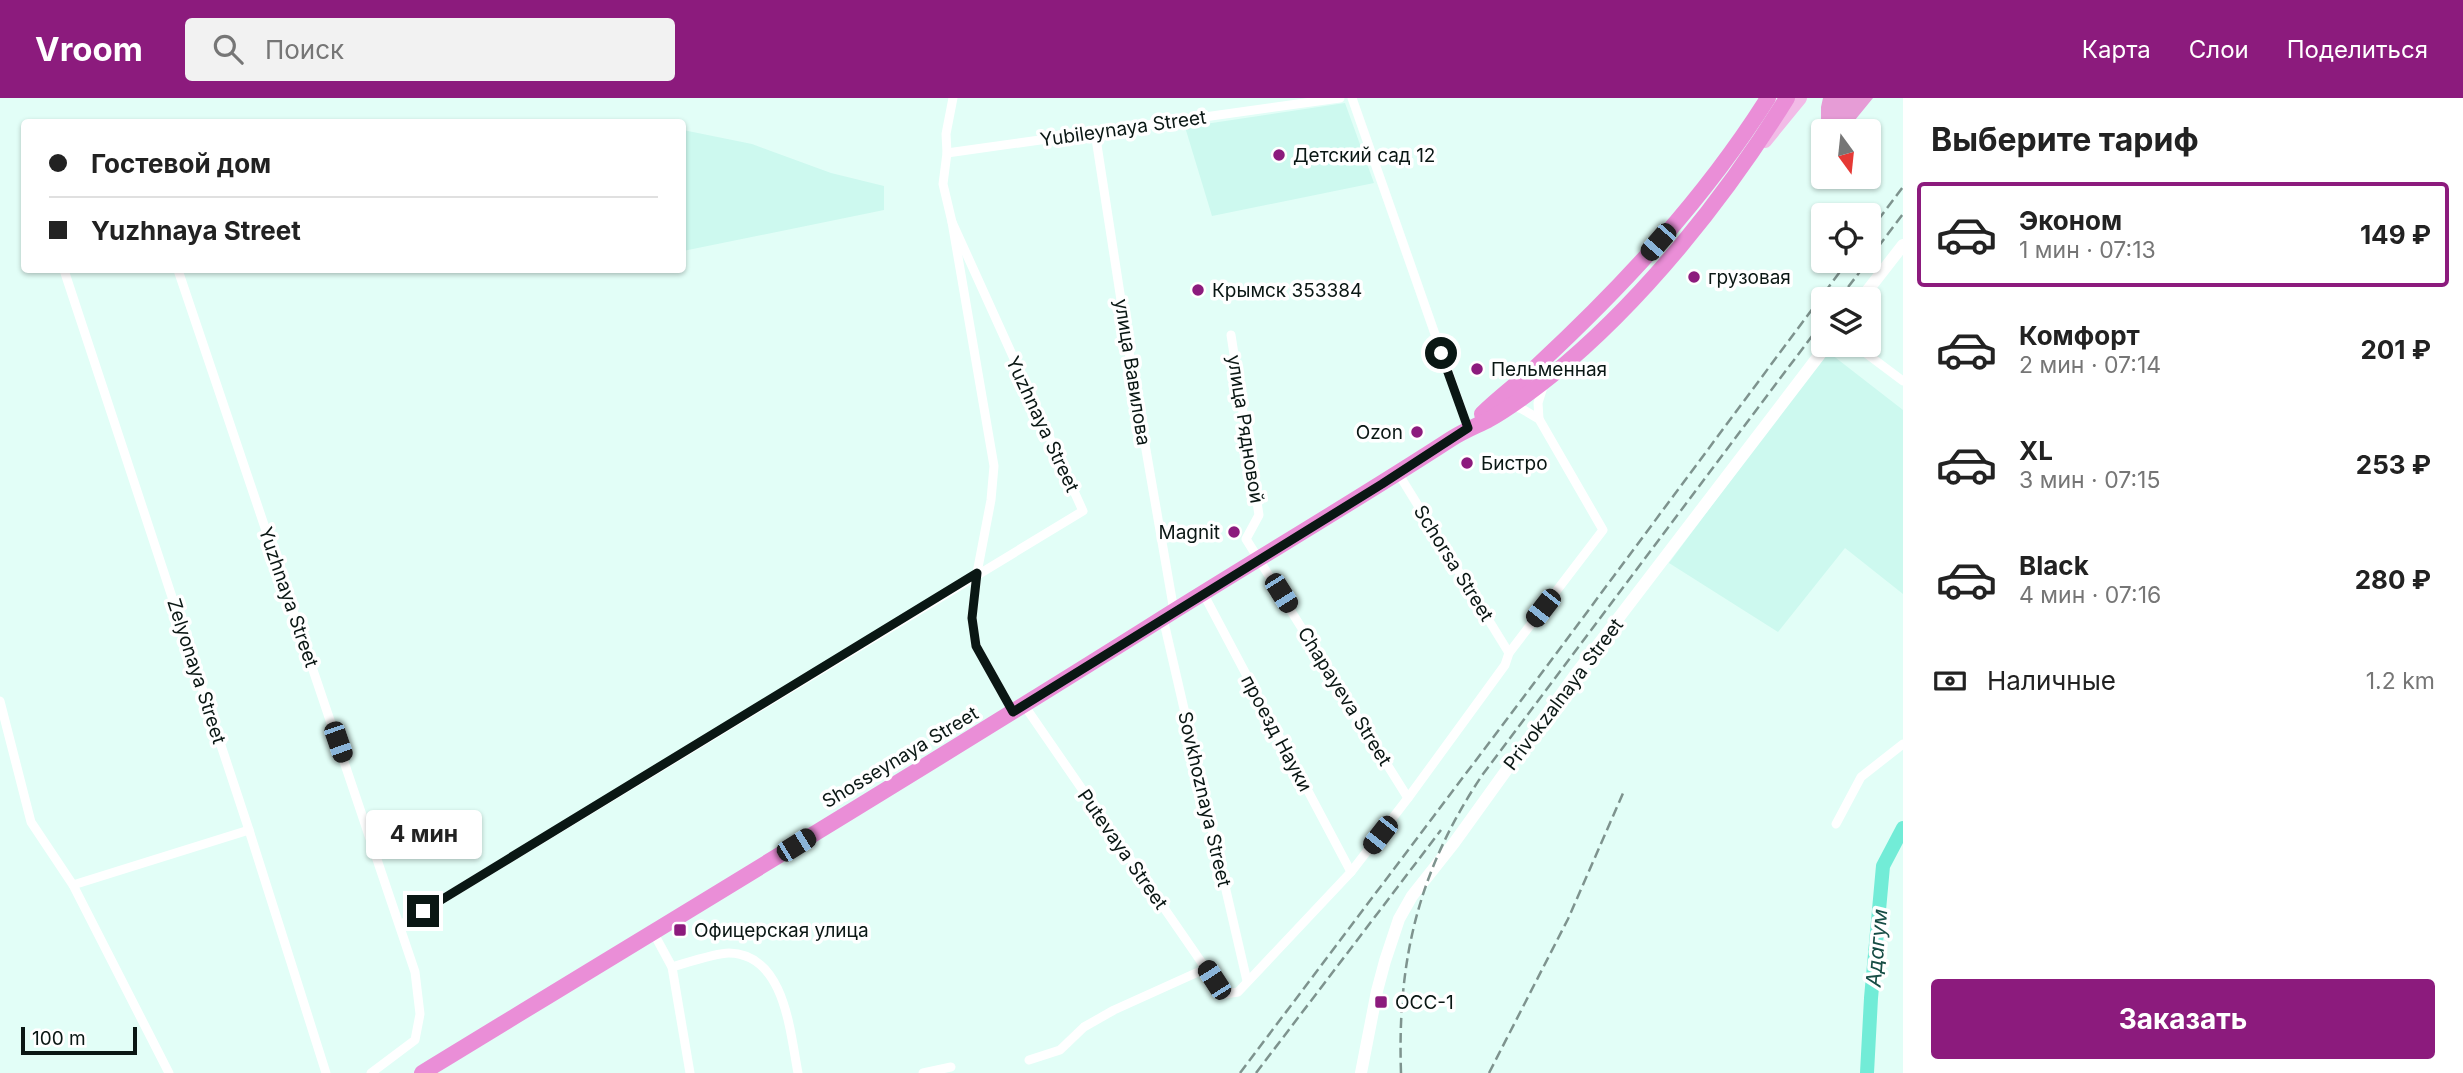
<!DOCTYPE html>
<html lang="ru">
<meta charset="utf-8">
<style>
body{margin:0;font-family:Inter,sans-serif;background:#f2f2f2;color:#222;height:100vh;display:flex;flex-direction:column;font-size:26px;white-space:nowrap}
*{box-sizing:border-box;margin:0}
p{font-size:23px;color:#767676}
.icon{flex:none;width:38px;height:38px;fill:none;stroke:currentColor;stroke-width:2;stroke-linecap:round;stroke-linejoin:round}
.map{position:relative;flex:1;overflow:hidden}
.sheet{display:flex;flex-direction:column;background:#fff;width:560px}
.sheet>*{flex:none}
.hud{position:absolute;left:21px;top:21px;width:665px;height:154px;border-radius:7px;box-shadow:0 2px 5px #0004;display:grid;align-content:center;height:154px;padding:0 28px;background:#fff}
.needle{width:46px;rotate:165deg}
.controls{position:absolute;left:1811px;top:21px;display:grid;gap:14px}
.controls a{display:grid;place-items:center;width:70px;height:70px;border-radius:7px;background:#fff;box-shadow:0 2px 5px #0004;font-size:35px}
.scale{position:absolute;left:21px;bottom:18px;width:116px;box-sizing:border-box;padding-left:7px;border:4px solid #0a1714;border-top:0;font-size:19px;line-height:24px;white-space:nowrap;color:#0a1714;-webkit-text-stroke:5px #fff;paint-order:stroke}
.end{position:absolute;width:32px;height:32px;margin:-16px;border:9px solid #0a1714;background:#fff;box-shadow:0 0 0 4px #fff}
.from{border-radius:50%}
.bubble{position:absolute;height:49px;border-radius:7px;background:#fff;box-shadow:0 2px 5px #0004;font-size:23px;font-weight:700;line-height:49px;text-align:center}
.car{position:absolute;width:21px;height:42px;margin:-21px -10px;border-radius:9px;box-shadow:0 0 5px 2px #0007;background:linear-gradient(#222 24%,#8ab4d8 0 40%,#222 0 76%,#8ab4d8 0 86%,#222 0)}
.hud b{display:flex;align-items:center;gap:24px;height:66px;font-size:26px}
.hud b+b{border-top:2px solid #e0e0e0}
.hud i{width:18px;height:18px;background:#222}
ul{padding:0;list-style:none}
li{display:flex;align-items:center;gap:21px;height:105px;margin:0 14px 10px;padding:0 14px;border:4px solid transparent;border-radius:7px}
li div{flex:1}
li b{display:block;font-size:26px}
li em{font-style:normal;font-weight:700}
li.active{border-color:#8c1b7d}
li>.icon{width:63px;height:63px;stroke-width:1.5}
h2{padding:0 28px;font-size:32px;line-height:84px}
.pay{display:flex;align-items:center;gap:18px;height:77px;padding:0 28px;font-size:26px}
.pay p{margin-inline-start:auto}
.cta{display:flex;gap:14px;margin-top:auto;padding:14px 28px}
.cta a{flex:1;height:80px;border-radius:7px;background:#8c1b7d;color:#fff;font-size:28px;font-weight:700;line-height:80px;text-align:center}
header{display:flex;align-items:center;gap:42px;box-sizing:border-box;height:98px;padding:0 35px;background:#8c1b7d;color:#fff}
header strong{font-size:33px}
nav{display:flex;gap:38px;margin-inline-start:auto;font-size:24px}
.search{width:490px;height:63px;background:#f2f2f2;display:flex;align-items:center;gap:18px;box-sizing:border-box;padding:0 24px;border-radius:7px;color:#767676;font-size:26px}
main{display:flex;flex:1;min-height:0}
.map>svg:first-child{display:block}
.built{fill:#cdf9ef}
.forest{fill:#e69cd6}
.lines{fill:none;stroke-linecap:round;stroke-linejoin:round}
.river{stroke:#72ecd7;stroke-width:14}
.street{stroke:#fff;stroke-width:9}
.secondary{stroke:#fff;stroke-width:12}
.primary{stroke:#f2bbe7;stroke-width:14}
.highway{stroke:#ea8ed7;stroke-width:16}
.rail{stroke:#7e938e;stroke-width:2.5;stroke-dasharray:10 5;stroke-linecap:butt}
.route{stroke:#0a1714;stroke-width:9}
.poi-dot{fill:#8c1b7d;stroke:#fff;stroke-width:2.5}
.labels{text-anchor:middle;stroke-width:7;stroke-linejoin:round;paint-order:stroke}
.street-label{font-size:19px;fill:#0a1714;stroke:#fff}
.poi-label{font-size:19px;fill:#0a1714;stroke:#fff;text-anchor:start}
.water-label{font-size:21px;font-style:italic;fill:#174d45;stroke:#fff}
</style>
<header>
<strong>Vroom</strong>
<div class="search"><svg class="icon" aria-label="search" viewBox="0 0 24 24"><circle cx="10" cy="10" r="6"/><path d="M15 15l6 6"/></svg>Поиск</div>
<nav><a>Карта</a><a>Слои</a><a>Поделиться</a></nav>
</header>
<main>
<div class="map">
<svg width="1903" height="975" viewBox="0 0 1903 975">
<rect width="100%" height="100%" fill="#e2fef7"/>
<g class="built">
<path d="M1345,5L1374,85L1212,118L1185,29Z"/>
<path d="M683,32L752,46L831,75L884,88V112L683,153Z"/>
<path d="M1827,253L1903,312V496L1845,450L1778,534L1669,465Z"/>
</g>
<path class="forest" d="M1823,0H1873L1846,33H1824L1823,57L1820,61L1814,54L1821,30V9Z"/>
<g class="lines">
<path class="river" d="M1867,975L1871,900L1883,768L1903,730"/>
<g class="street">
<path d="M953,0L946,36L947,55L943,86L952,124L994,368L991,402L977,475L972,519L976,548L1013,614"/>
<path d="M1352,0L1468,330"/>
<path d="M1095,34L1129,254L1174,513"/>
<path d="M947,55L1340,0"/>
<path d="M64,172L249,732L326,975"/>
<path d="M178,172L415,874L420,916L415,942L371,975"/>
<path d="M1231,237L1259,417L1246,441L1408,700"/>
<path d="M1855,247L1903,283"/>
<path d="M1539,321L1538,305L1543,289"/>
<path d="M1398,375L1509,555"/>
<path d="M1203,495L1351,774"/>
<path d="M1163,520L1247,883"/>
<path d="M0,603L31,724L73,787L169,975"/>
<path d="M1024,607L1222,894L1225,896L1238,894L1351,774L1408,700L1505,567L1509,555L1603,432L1539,321L1522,311L1512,308"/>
<path d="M1836,726L1861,679L1903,646"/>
<path d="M73,787L249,732"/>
<path d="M400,827L1083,413L952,124"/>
<path d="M653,834L672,869L690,975"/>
<path d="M672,869C686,865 716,855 729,855C785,856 790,934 798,975"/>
<path d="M1029,962L1060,952L1084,929L1114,912L1207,870"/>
<path d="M923,975L951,969"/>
</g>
<g class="secondary">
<path d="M1861,201L1903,147"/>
<path d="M1361,975L1377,893L1385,863L1399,821L1412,798L1454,745L1575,577L1827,247"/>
</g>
<path class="primary" d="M1765,43L1800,0"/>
<g class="highway">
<path d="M1482,316C1499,299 1520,284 1538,267C1624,187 1705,100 1768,0"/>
<path d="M422,975C664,827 907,681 1147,530C1248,466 1351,406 1451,341C1463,333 1476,328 1488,322C1510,310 1532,293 1551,278C1643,203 1725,100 1787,0"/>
</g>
<g class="rail">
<path d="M1869,134L1903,89"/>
<path d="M1869,161L1903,116"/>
<path d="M1839,201L1868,163"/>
<path d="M1240,975L1547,568L1848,163"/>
<path d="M1256,975L1441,732"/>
<path d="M1401,975C1397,861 1419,771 1483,676L1824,222"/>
<path d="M1489,975L1568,821L1624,693"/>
</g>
</g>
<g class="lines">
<path class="route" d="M423,813L977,475L972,520L976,548L1013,614L1382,386L1468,330L1441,255"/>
</g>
<g class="poi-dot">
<circle cx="1279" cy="57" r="7"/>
<circle cx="1694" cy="179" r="7"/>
<circle cx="1198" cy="192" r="7"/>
<circle cx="1477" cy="271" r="7"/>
<circle cx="1417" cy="334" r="7"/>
<circle cx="1467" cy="365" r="7"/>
<circle cx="1234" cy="434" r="7"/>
<rect x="673" y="825" width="14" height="14" rx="3.5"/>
<rect x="1374" y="897" width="14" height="14" rx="3.5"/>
</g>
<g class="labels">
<g class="street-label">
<text transform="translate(1123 30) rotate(-8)" y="7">Yubileynaya Street</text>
<text transform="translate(1133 274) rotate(81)" y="7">улица Вавилова</text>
<text transform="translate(1043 326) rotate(65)" y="7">Yuzhnaya Street</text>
<text transform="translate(1246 331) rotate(81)" y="7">улица Рядновой</text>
<text transform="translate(1454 465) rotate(58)" y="7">Schorsa Street</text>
<text transform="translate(289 499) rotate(71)" y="7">Yuzhnaya Street</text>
<text transform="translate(197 573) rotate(72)" y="7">Zelyonaya Street</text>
<text transform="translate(1563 596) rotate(-53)" y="7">Privokzalnaya Street</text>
<text transform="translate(1345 598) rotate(58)" y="7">Chapayeva Street</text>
<text transform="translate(1277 635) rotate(62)" y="7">проезд Науки</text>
<text transform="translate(900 659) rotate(-31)" y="7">Shosseynaya Street</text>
<text transform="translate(1205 701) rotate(77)" y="7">Sovkhoznaya Street</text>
<text transform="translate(1123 751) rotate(55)" y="7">Putevaya Street</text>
</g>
<g class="poi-label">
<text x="1293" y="64">Детский сад 12</text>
<text x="1708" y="186">грузовая</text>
<text x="1212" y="199">Крымск 353384</text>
<text x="1491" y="278">Пельменная</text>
<text x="1403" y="341" text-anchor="end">Ozon</text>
<text x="1481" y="372">Бистро</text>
<text x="1220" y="441" text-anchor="end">Magnit</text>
<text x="694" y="839">Офицерская улица</text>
<text x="1395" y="911">ОСС-1</text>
</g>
<g class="water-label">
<text transform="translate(1877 850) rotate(-85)" y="7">Адагум</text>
</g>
</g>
</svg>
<div class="controls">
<a><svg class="needle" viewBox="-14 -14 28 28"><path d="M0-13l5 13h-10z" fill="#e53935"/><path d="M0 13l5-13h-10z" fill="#767676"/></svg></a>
<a><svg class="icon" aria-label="locate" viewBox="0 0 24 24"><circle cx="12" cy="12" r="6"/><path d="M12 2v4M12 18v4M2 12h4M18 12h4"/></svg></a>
<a><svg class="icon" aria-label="layers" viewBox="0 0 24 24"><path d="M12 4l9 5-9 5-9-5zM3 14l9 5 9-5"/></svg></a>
</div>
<div class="scale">100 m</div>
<i class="end from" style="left:1441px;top:255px"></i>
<i class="end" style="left:423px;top:813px"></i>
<div class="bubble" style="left:366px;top:712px;width:116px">4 мин</div>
<i class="car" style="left:1658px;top:144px;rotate:221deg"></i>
<i class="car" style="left:1281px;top:495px;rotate:148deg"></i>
<i class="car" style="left:1543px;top:510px;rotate:218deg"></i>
<i class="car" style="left:338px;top:644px;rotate:161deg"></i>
<i class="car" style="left:1380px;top:737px;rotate:218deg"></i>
<i class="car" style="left:796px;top:747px;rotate:58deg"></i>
<i class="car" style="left:1214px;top:882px;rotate:327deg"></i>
<div class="hud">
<b><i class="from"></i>Гостевой дом</b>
<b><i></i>Yuzhnaya Street</b>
</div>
</div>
<section class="sheet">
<h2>Выберите тариф</h2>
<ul>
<li class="active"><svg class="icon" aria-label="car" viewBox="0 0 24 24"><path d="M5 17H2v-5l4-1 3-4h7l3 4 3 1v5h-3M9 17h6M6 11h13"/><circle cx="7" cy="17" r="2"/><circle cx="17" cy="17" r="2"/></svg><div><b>Эконом</b><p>1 мин · 07:13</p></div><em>149 ₽</em></li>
<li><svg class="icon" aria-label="car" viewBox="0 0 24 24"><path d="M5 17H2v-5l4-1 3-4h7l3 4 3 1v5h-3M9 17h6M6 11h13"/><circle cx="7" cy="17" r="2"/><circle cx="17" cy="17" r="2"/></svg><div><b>Комфорт</b><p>2 мин · 07:14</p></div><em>201 ₽</em></li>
<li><svg class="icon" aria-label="car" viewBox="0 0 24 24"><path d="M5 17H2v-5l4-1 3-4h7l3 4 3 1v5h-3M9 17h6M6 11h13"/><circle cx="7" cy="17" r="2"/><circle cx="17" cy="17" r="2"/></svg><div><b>XL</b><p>3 мин · 07:15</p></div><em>253 ₽</em></li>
<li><svg class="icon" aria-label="car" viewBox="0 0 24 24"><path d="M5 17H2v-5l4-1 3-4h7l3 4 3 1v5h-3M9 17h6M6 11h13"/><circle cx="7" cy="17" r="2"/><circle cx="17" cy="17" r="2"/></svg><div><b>Black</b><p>4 мин · 07:16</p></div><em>280 ₽</em></li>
</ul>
<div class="pay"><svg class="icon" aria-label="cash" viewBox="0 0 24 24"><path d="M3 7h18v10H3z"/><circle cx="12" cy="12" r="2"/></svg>Наличные<p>1.2 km</p></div>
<div class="cta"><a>Заказать</a></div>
</section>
</main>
